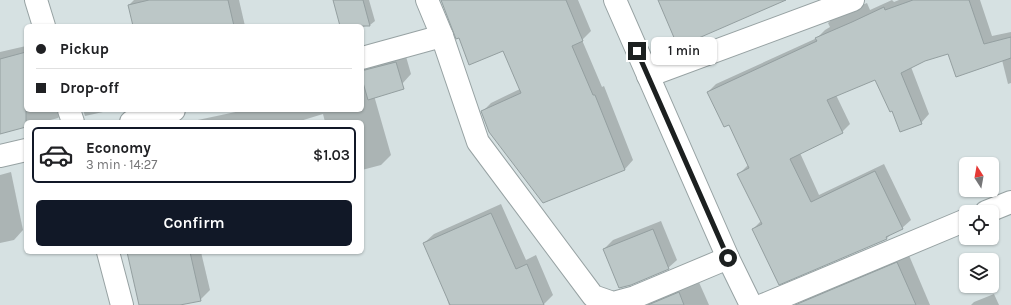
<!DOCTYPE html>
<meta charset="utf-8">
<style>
body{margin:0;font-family:Karla,sans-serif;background:#f2f2f2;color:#202124;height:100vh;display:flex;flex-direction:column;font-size:15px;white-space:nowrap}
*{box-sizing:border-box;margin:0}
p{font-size:13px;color:#757577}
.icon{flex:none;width:22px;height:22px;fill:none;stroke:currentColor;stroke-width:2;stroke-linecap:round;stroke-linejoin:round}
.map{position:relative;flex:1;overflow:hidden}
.sheet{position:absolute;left:24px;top:120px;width:340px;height:134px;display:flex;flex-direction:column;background:#fff;border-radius:6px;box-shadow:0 1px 3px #0004}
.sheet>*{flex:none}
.guide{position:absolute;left:24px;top:24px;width:340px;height:88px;border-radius:6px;box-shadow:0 1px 3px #0004;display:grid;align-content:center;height:88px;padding:0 12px;background:#fff}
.needle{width:26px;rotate:349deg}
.controls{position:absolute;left:959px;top:157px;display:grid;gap:8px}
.controls a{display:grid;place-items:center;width:40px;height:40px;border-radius:6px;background:#fff;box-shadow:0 1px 3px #0004;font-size:20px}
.end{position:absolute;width:18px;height:18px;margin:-9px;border:5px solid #1c2020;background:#fff;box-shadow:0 0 0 2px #fff}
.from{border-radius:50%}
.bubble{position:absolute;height:28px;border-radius:6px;background:#fff;box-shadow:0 1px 3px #0004;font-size:13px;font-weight:600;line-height:28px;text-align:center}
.guide b{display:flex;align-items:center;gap:14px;height:38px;font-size:15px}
.guide b+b{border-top:1px solid #e0e0e0}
.guide i{width:10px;height:10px;background:#202124}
ul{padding:7px 0 0;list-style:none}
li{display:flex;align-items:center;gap:12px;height:56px;margin:0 8px 6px;padding:0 4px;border:2px solid transparent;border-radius:6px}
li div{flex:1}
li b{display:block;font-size:15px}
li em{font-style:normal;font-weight:600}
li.on{border-color:#111827}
li>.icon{width:36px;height:36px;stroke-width:1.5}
.primary-button{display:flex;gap:8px;margin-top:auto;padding:8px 12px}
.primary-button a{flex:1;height:46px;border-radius:6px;background:#111827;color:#fff;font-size:16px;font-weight:600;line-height:46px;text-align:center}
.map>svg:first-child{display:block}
.shadow{fill:#0003}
.building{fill:#bcc7c7;stroke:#949fa0}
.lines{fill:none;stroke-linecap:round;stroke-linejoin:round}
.street-casing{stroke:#97a2a3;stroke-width:24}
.secondary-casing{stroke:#97a2a3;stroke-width:24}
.street{stroke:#fff;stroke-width:22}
.secondary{stroke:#fff;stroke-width:22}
.route{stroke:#1c2020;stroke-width:5}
</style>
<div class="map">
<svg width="1011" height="305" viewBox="0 0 1011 305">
<rect width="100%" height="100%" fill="#d6e1e2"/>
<g class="shadow">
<path d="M134,0H239L245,26H134L129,5Z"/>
<path d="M334,0H369L375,21L370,25L362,27V26H341Z"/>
<path d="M442,0H578L591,31L582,40L602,87L604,86L633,160L625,169L543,202L482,112L491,103L520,89L503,50L459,37Z"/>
<path d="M892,0L894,2L899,0H980L992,36L1011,32V83L1008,84L1002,60L949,52L925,60L911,67L929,114L921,123L892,110L875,78L836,95L850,124L842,132L800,153L819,195L884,164L911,220L902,228L892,233L887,238L780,283L753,229L762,220L739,174L749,164L729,124L708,92L716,84L817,38L825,30L830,27L828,23L837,15L867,3L870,10Z"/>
<path d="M26,46V110H66L58,118L43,122H26V126L0,133V52Z"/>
<path d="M405,53L411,74L402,84L373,92L391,155L381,165L362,170V122H325L323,114L297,122H192L193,121L245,110H362V57Z"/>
<path d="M83,110H112L85,116Z"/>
<path d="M11,172L23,230L14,240L0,243V175Z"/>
<path d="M501,204L526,260L536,255L553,295L543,305H449L447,299L448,297L424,243L434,234Z"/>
<path d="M661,221L677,260L668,268L604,249L613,240Z"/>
<path d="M128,252H201L210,290L200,300L175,305H140Z"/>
<path d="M908,253L930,305H801L800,304L811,293Z"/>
<path d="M698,280L709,305H637Z"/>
<path d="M994,294L999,305H971L974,302Z"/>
</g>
<g class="building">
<path d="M149,0H228L234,26H133L128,5Z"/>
<path d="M333,0H363L370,26H340Z"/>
<path d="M441,0H566L583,41L572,46L593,95H595L625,170L543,203L489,132L481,111L521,93L503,51L469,65L459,38L456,39Z"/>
<path d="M658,0H786L678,47Z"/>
<path d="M913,0H969L984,44L1011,37V58L956,77L948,54L925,61L901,73L922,124L900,132L892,111L890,112L875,80L827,100L843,133L790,159L811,202L875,171L903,229L886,237L887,239L779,285L752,229L762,224L737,174L749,168L729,125L724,127L707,92L817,41L815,38L852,22L884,7L885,10Z"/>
<path d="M26,52V127L0,134V59Z"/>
<path d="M396,62L404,89L368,100L362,79V70H365Z"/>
<path d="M491,213L516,269L527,264L544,305H450L423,243Z"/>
<path d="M653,229L669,269L631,285L619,288L603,249Z"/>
<path d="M127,252H190L201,301L180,305H139Z"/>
<path d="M897,262L916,305H795Z"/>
<path d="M679,292L684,305H648Z"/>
</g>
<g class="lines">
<g class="street-casing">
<g id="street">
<path d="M36,0L44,26"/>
<path d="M427,0L442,36L478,142L593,296L613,303L635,297L728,258"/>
<path d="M362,58L442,36"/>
<path d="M648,76L853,0"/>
<path d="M69,110L73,122"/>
<path d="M131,122L174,110"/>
<path d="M0,156L26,150"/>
<path d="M986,212L1011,202"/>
<path d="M108,252L122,305"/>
<path d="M763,305L966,220"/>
</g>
</g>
<g class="secondary-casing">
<path id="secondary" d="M615,0L728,258L751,305"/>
</g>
<use href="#street" class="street"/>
<use href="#secondary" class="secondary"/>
</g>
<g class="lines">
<path class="route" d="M637,51L728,258"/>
</g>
</svg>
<div class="controls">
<a><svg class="needle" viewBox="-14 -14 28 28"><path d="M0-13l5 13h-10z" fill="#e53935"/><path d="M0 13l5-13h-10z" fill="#757577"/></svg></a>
<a><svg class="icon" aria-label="locate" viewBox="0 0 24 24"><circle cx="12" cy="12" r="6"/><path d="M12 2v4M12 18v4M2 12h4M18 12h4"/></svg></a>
<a><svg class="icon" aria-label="layers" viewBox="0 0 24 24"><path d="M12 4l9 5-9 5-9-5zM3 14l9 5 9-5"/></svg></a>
</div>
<i class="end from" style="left:728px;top:258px"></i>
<i class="end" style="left:637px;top:51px"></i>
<div class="bubble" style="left:651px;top:37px;width:66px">1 min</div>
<div class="guide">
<b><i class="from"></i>Pickup</b>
<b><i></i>Drop-off</b>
</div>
<section class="sheet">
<ul>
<li class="on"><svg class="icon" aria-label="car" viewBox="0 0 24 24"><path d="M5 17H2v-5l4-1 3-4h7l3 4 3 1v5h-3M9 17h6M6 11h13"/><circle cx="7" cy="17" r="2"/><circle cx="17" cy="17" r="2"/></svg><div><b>Economy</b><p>3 min · 14:27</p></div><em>$1.03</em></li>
</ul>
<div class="primary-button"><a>Confirm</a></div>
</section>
</div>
